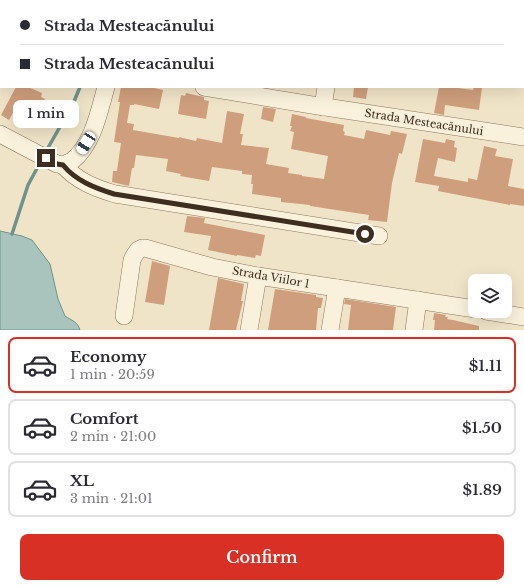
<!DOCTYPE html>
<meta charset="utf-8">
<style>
body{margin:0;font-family:"Libre Baskerville",serif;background:#f7f7f7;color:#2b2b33;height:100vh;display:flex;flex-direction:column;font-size:15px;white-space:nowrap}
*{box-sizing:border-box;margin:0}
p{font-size:13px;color:#7c7c81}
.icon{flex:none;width:22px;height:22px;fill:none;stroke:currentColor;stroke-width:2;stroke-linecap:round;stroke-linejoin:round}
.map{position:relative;height:330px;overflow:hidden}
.sheet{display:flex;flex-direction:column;background:#fff;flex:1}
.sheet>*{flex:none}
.guide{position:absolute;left:0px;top:0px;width:524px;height:88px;box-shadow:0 4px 16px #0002;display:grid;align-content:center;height:88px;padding:0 20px;background:#fff}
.controls{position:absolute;left:468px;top:274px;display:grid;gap:8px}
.controls a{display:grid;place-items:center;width:44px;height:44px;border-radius:8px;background:#fff;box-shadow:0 4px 16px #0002;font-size:20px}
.end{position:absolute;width:18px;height:18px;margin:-9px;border:5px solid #3d2e20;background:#fff;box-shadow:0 0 0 2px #fff}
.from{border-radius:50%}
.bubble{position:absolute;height:28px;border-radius:8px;background:#fff;box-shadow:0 4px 16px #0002;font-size:13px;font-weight:600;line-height:28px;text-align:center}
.car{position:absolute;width:12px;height:24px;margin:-12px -6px;border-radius:5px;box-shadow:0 0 3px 1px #0007;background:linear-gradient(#fff 24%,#345 0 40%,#fff 0 76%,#345 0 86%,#fff 0)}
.guide b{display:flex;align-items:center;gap:14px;height:38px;font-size:15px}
.guide b+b{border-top:1px solid #e1e1e2}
.guide i{width:10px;height:10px;background:#2b2b33}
ul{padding:7px 0 0;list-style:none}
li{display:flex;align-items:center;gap:12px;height:56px;margin:0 8px 6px;padding:0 12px;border:2px solid #e1e1e2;border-radius:8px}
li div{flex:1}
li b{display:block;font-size:15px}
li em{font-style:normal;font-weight:600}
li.current{border-color:#d93025}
li>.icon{width:36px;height:36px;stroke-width:1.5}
.cta{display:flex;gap:8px;margin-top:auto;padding:8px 20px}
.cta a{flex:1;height:46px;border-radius:8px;background:#d93025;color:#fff;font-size:16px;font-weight:600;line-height:46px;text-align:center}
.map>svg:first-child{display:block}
.water{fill:#a9c4bc;stroke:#6f938a}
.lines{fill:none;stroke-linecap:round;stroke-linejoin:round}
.stream{stroke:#6f938a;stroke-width:3.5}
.building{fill:#cf9f7d}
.minor-casing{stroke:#8d765c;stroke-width:18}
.minor{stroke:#faf1dc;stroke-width:17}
.route{stroke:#3d2e20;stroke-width:5}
.labels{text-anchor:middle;stroke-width:3.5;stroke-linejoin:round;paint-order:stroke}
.street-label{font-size:11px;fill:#3d2e20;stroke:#f7eed8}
</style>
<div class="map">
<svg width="524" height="330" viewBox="0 0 524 330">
<rect width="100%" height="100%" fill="#f0e4c8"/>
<path class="water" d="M0,231L22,236L32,240L50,264L58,299L65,316C71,320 78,322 80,330H0Z"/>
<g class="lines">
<g class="stream">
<path d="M118,1L119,0"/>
<path d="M45,153L73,104L80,87"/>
<path d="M12,234L28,185L41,161"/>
</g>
</g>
<g class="building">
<path d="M16,87H28L42,93L41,97L45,99L41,108L20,100L9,120L1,115Z"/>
<path d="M121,87H149L163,90L159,109L134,104V105H130L127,123L134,124L133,130L179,138V137L196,141L197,138L222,143L227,111L244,114L240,134H243L241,145L269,148L266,164L289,168L288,173L302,175V176L324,179L328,156L291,149L294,132L290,131L292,126H290L292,114L306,117V118L344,125L343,131L345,132L344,135L364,139L366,130L390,135L391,131L407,134L402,154L399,153L392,183L387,222L368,220L369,215L310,206V205L281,202V198L252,194L253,184H251L252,175L242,174V171L212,167L209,181L180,176L181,174L166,171L168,159L136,155L134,168H132L129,186L112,182L113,171H117L121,143L114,142L120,102H118Z"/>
<path d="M354,87H368L366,99L353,97Z"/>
<path d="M439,87H450L473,90L474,87H482L479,110L445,105L444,115L434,113Z"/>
<path d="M186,93L204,97V100L209,101L206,119L178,114L181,95L185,96Z"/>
<path d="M263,107L276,109L273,122L261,119Z"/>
<path d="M423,139L445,143L446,139L455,141L454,147L457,148L455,162L438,158L434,176L468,182V178L477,180L484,146L497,149L495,156L513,159L508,186L524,189V206L510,204V205L438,191L439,186L415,182Z"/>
<path d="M187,216L205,218L204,223L265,235L261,256L256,255L255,258L237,255V256L208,250L211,236L184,232Z"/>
<path d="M152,261L170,266L164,305L145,302Z"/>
<path d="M218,278L244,284L241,301H243L236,330H209Z"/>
<path d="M275,289L316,295V297L323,298L321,308H318L316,330H268Z"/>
<path d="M345,299L396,307L393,330H348L351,305L344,304Z"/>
<path d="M434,313L446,315L445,317H448L447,319L453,320L479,326V330H434L435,320H433Z"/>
</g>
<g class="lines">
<g class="minor-casing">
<g id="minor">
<path d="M327,0L333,1"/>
<path d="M31,1L32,0"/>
<path d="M134,1L135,0"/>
<path d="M523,30H524"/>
<path d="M0,48L1,46"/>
<path d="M204,87L312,105L524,137"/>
<path d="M323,107L326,87"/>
<path d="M0,134L57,164C58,164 63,165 63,165C66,164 69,162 72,161C93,144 99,112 106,87"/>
<path d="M63,165C77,181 95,188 115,194L379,236"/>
<path d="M486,311L524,317"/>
<path d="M124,316L132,260L134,256L138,250L142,248H145L212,267L258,276L475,309"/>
<path d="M249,330L258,276"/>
<path d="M330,330L337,288"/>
<path d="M414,330L418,300"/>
</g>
</g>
<use href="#minor" class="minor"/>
</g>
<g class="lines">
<path class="route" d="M46,158L57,164L63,165C76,181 95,188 114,194L365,234"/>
</g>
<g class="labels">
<g class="street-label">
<text transform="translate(424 122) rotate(9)" y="4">Strada Mesteacănului</text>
<text transform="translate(271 277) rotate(10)" y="4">Strada Viilor 1</text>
</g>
</g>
</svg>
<div class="controls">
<a><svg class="icon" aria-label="layers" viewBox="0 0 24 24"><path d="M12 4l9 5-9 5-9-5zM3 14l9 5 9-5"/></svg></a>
</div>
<i class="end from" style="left:365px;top:234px"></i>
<i class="end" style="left:46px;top:158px"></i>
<div class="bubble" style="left:13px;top:100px;width:66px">1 min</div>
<i class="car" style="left:86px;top:143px;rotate:213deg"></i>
<div class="guide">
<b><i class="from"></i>Strada Mesteacănului</b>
<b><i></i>Strada Mesteacănului</b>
</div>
</div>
<section class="sheet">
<ul>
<li class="current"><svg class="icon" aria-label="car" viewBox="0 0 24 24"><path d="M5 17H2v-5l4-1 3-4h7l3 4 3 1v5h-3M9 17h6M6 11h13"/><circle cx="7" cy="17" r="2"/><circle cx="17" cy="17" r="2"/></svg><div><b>Economy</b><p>1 min · 20:59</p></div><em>$1.11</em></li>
<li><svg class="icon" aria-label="car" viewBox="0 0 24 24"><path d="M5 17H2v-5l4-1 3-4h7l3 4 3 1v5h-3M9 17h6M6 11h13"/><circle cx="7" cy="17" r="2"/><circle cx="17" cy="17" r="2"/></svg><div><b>Comfort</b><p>2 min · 21:00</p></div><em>$1.50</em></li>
<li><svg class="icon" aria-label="car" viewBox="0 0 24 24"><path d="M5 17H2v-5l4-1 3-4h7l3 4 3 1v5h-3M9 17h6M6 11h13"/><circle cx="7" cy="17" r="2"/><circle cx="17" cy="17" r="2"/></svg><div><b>XL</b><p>3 min · 21:01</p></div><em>$1.89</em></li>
</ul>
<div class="cta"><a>Confirm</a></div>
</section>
